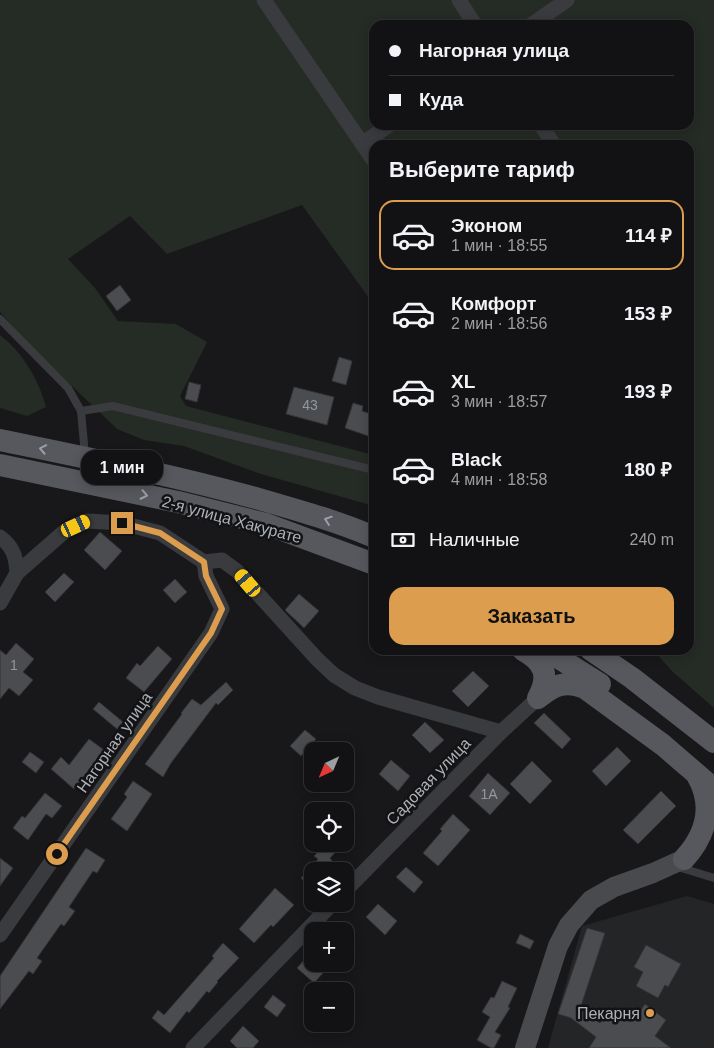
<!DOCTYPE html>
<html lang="ru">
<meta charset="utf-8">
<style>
body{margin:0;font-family:Arial,sans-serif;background:#1f2022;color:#f1f3f6;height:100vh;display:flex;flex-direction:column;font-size:19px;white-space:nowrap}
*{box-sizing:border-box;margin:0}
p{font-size:16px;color:#9c9ea0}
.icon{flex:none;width:28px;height:28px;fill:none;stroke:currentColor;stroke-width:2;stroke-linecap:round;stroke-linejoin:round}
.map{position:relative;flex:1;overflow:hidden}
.side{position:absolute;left:369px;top:140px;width:325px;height:515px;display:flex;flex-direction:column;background:#121214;border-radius:15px;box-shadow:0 2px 12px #0003,0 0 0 1px #313234}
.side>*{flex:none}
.hud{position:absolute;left:369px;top:20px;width:325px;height:110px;border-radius:15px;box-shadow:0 2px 12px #0003,0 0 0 1px #313234;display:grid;align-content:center;height:110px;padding:0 20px;background:#121214}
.needle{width:32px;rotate:224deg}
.tools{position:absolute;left:304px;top:742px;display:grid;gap:10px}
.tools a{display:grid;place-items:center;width:50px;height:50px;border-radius:10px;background:#121214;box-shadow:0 2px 12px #0003,0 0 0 1px #313234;font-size:25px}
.end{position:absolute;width:22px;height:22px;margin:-11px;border:6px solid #dc9d4f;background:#111;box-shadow:0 0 0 2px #111}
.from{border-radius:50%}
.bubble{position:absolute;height:35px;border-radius:15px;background:#121214;box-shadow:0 2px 12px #0003,0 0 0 1px #313234;font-size:16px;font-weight:700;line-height:35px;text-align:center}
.car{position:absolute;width:15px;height:30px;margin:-15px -8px;border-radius:6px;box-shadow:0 0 4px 1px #0007;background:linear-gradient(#f5c518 24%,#345 0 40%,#f5c518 0 76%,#345 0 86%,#f5c518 0)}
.hud b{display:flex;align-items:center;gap:18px;height:48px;font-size:19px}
.hud b+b{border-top:1px solid #313234}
.hud i{width:12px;height:12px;background:#f1f3f6}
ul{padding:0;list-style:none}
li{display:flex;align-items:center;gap:15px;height:70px;margin:0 10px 8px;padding:0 10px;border:2px solid transparent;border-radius:15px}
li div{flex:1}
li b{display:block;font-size:19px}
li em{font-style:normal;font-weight:700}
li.active{border-color:#dc9d4f}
li>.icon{width:45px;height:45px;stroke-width:1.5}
h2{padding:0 20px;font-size:22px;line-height:60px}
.pay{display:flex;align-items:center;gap:12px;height:55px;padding:0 20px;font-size:19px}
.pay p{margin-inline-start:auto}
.action{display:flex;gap:10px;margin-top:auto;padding:10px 20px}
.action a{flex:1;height:58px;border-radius:15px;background:#dc9d4f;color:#111;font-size:20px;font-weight:700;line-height:58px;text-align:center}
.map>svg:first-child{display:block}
.built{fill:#242527}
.green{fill:#252b25;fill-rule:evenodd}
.building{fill:#4a4c4f;stroke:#333336}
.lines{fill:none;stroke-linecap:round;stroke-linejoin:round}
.service{stroke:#3a3b3e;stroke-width:8}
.minor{stroke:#3a3b3e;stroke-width:15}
.secondary{stroke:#484a4e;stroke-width:20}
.primary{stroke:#56585d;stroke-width:22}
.oneway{stroke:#9b9fa6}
.route{stroke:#dc9d4f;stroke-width:6}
.poi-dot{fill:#dc9d4f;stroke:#131315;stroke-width:2}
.labels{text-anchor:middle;stroke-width:5;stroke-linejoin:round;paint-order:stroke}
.number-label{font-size:14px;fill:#94989e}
.street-label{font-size:16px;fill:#acb1b8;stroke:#131315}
.poi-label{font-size:16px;fill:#acb1b8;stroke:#131315;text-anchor:end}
</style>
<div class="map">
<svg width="714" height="1048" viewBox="0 0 714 1048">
<rect width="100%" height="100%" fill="#18181a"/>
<path class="built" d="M687,896L714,904V1048H548L582,926Z"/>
<g class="green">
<path d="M0,0H714V708L673,672L653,650H689V145H374V300L369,298L302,205L167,254L130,216L68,259L95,288L118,321L176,324L207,342L180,396L186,406L374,455V506L261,474L184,446L144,440L117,429L27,343L0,312ZM374,25H689V125H374Z"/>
<path d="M0,335C24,354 38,379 46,407L27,416L0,408Z"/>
</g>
<g class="building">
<path d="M120,285L131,300L117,311L106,296Z"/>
<path d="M339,357L352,361L346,385L332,381Z"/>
<path d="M189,382L201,385L197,402L185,399Z"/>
<path d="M294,387L334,397L327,425L286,414Z"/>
<path d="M353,403L363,406L362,411L374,415V438L345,428Z"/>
<path d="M100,532L122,551L105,570L84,550Z"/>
<path d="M64,573L74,582L55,602L45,592Z"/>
<path d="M175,579L187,592L175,603L163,590Z"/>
<path d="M299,594L319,611L304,628L285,610Z"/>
<path d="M16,643L34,659L23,672L33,680L19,696L9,688L0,699V650L6,655Z"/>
<path d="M158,646L172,659L144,692L126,678L137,663L140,666Z"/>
<path d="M473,671L489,686L468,707L452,691Z"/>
<path d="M226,682L233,690L218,705L216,703L171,763L163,777L145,764L182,714L181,713L192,699L201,705Z"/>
<path d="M99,702L123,722L117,729L93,709Z"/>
<path d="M544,713L571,739L562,749L534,723Z"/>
<path d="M425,722L444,740L430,753L412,735Z"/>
<path d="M305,730L316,739L301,756L290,746Z"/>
<path d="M89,739L104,750L74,789L51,769L61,757L69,765Z"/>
<path d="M617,747L631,761L606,786L592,771Z"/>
<path d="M30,752L44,762L36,773L22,762Z"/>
<path d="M391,760L410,776L398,791L379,774Z"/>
<path d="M532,761L552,781L530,804L510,784Z"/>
<path d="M488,773L510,793L490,815L469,796Z"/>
<path d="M133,781L152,794L127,831L111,819L127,797L124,794Z"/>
<path d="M661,791L676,806L638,844L623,830Z"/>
<path d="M45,793L62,806L52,818L46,814L28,840L13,828L22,816L25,818Z"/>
<path d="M453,814L470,830L438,866L423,853L442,831L440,829Z"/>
<path d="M326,844H343L330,858L332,861L323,871H312V888L301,878L318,859L314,856Z"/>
<path d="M86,848L105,860L97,873L93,871L69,907L75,911L64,926L61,924L37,958L42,961L33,974L29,971L0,1009V976Z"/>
<path d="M0,858L13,868L0,886Z"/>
<path d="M406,867L423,882L414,893L396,877Z"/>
<path d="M275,888L294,905L273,927L271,925L254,943L239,929Z"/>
<path d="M378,904L397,921L385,935L366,917Z"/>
<path d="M587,928L605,933L580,1009L600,1023L610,1009L617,1014L620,1010L634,1020L645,1004L666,1020L655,1036L671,1048H589L596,1037L571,1018L558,1014Z"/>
<path d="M520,934L534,941L530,949L516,943Z"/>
<path d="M223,943L239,958L217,981L218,982L209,993L207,991L189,1013L187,1011L170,1033L152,1018L158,1010L164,1015L214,958L212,956Z"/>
<path d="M646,945L681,964L668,987L665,985L658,998L636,986L643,972L634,967Z"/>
<path d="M307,957L312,962V964H315L324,972L314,983L297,968Z"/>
<path d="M502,981L517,988L508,1007L510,1008L495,1032L501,1035L494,1048H491L477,1040L490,1017L482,1012L491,997L494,998Z"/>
<path d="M273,995L286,1005L277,1017L264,1007Z"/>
<path d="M243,1026L259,1041L253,1048H237L230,1041Z"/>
</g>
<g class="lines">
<g class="service">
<path d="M0,319L68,388L81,411"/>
<path d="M85,455L81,411L113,406L374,470"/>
<path d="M678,867L714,878"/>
</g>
<g class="minor">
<path d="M264,0L374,161"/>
<path d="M459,0L475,25"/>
<path d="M531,25L567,0"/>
<path d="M541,125L554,145"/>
<path d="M362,144L389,125"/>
<path d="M0,537C14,547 16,558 17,573L65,531L87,521L122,523L160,533L204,562L222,560L237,571L317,659L334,675L355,688L378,697L501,732"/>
<path d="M0,603L17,573"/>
<path d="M345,891L501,732L538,698"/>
<path d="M0,935L211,633L222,609L206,576L204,562"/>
<path d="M193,1048L332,904"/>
</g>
<path class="secondary" d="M525,1048L558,946L569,925L591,900L614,887L653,873L684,859"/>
<g class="primary">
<path d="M0,440C87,458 173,475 259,499C297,510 337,521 374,537"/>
<path d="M0,465L178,502L266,524L374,564"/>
<path d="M523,650C545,662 550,676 538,698C554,685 565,680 585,688L663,745L714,789"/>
<path d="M546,650L600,684"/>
<path d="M591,650L632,678L714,742"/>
<path d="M684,859C706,835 714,806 698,777"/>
</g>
</g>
<defs><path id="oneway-chevron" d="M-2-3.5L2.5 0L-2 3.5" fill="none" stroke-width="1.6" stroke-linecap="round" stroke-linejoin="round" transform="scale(1.25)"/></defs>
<g class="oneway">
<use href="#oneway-chevron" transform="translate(43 449) rotate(-169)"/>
<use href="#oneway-chevron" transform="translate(144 495) rotate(12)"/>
<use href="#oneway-chevron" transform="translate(328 520) rotate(-161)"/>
</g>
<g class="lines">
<path class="route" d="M57,854L211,633L222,609L206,576L204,562L160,533L122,523"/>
</g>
<circle class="poi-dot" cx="650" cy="1013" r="5"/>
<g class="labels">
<g class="number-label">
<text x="310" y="410">43</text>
<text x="14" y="670">1</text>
<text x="489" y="799">1А</text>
</g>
<g class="street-label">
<text transform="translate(232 519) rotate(15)" y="6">2-я улица Хакурате</text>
<text transform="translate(114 742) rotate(-55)" y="6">Нагорная улица</text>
<text transform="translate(428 781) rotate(-46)" y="6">Садовая улица</text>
</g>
<g class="poi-label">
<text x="640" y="1019">Пекарня</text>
</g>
</g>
</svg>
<div class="tools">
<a><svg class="needle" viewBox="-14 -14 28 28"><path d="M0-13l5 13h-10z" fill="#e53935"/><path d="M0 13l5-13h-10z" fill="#9c9ea0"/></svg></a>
<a><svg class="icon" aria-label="locate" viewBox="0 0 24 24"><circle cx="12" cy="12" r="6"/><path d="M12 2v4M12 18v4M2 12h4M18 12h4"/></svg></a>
<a><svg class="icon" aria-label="layers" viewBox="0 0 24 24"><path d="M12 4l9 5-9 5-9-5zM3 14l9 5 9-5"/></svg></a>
<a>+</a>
<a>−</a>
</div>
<i class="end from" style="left:57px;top:854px"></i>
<i class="end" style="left:122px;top:523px"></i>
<div class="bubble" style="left:81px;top:450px;width:82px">1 мин</div>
<i class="car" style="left:76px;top:526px;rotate:65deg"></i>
<i class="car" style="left:248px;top:583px;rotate:320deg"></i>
<div class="hud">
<b><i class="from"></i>Нагорная улица</b>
<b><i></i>Куда</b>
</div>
<section class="side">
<h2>Выберите тариф</h2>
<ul>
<li class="active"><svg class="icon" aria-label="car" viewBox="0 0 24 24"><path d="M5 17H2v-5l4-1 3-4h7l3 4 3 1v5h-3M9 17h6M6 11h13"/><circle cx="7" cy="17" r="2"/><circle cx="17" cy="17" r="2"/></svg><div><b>Эконом</b><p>1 мин · 18:55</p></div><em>114 ₽</em></li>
<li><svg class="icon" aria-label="car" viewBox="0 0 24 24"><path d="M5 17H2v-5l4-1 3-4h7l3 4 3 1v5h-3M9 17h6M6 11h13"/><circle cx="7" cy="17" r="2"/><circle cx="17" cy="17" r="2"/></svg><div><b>Комфорт</b><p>2 мин · 18:56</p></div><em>153 ₽</em></li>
<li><svg class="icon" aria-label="car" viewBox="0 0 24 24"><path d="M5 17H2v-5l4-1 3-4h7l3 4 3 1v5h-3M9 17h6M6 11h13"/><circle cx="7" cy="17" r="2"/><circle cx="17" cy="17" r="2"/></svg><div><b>XL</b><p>3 мин · 18:57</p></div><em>193 ₽</em></li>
<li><svg class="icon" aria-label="car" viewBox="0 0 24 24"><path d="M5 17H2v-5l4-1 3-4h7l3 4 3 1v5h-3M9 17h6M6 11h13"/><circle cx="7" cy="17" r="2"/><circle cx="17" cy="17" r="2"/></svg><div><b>Black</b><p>4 мин · 18:58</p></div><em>180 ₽</em></li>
</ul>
<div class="pay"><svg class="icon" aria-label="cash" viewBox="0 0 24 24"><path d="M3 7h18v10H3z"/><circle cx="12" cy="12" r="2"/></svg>Наличные<p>240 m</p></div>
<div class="action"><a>Заказать</a></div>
</section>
</div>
